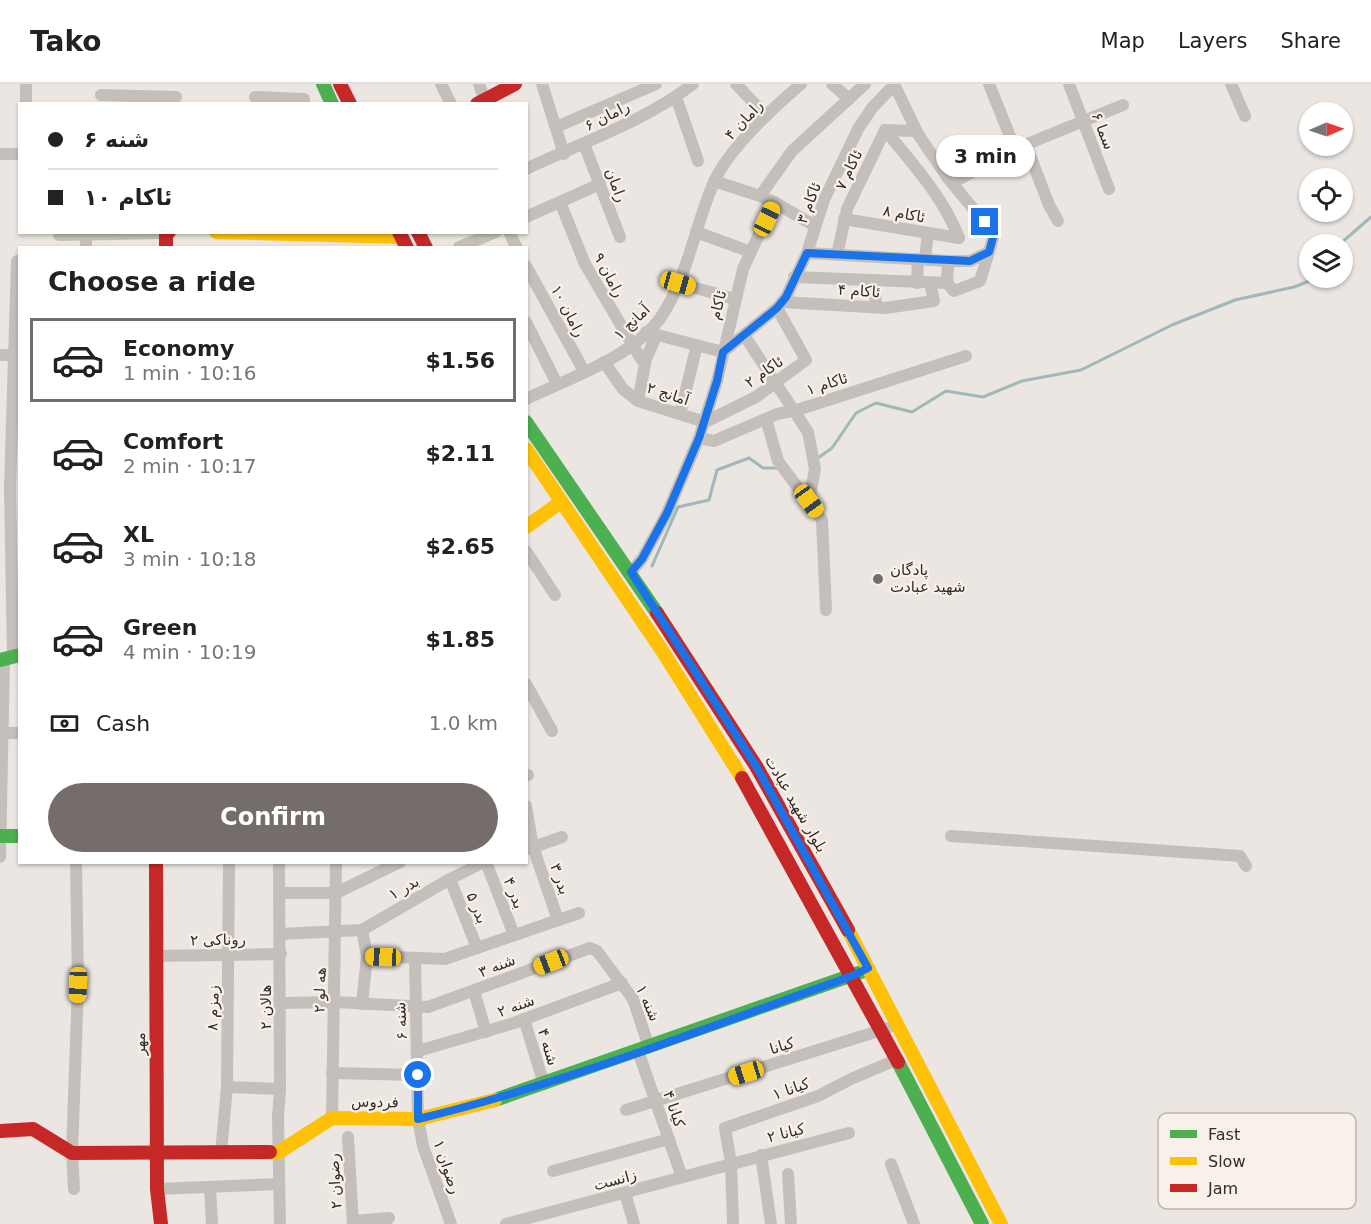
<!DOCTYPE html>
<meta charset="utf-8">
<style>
body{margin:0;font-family:"DejaVu Sans",Cairo,sans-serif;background:#f2f2f2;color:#222;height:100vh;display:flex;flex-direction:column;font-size:22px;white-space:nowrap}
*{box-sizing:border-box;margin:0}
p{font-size:20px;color:#767676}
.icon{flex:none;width:33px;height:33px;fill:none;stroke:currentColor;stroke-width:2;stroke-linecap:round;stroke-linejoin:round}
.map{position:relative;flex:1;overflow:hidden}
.drawer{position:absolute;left:18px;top:162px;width:510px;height:618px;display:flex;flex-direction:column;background:#fff;border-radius:0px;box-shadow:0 2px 4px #0004}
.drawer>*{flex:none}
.hud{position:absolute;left:18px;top:18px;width:510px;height:132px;border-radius:0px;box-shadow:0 2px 4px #0004;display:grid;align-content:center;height:132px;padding:0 30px;background:#fff}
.needle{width:39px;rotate:88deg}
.buttons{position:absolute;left:1299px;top:18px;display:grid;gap:12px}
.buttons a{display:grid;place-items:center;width:54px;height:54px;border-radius:50%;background:#fff;box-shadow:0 2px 4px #0004;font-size:30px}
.end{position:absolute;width:27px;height:27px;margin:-14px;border:8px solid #1a73e8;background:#fff;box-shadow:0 0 0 3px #fff}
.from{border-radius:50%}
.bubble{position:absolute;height:42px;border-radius:21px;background:#fff;box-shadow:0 2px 4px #0004;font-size:20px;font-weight:700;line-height:42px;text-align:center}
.car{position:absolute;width:18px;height:36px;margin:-18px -9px;border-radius:8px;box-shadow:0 0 4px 2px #0007;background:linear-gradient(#f5c518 24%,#345 0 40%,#f5c518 0 76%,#345 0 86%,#f5c518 0)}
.hud b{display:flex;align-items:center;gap:21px;height:57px;font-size:22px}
.hud b+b{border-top:2px solid #e0e0e0}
.hud i{width:15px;height:15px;background:#222}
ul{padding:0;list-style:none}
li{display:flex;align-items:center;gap:18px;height:84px;margin:0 12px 9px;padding:0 18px;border:3px solid transparent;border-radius:0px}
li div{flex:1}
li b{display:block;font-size:22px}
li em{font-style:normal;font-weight:700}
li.on{border-color:#746d69}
li>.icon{width:54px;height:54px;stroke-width:1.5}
h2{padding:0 30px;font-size:27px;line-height:72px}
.pay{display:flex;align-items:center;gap:15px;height:66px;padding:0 30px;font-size:22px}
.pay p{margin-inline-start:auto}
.primary-button{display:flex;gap:12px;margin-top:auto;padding:12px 30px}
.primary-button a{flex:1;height:69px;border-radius:36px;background:#746d69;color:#fff;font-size:24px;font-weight:700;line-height:69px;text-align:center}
header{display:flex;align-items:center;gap:36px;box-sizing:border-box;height:84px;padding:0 30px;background:#fff;border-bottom:2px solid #e0e0e0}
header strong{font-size:28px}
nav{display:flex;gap:33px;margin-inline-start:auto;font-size:21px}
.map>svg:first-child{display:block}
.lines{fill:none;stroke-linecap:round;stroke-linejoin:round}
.stream{stroke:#9fb9ba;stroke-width:3}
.street{stroke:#c4bfba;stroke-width:12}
.fast{stroke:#4caf50;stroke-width:14}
.slow{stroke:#ffc107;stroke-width:14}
.jam{stroke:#c62828;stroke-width:14}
.route{stroke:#1a73e8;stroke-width:8}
.poi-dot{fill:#746d69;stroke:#f7f1e9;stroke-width:2}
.labels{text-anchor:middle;stroke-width:4.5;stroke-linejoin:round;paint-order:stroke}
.street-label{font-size:15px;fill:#342c29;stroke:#f7f1e9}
.poi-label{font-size:15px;fill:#342c29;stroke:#f7f1e9;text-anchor:start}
.key{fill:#f7f1e9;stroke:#bcb6af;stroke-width:1.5}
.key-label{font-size:16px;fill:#342c29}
</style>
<header>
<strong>Tako</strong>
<nav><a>Map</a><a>Layers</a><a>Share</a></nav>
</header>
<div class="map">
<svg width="1371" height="1140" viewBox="0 0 1371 1140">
<rect width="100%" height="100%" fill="#ebe6e1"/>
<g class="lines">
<g class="stream">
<path d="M1340,160L1371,133"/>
<path d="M818,374L832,364L856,329L876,319L912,328L946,307L983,313L1022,297L1081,286L1172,241L1235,216L1294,203L1317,194"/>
<path d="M652,482L678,423L709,416L717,386L749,374L763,384H778"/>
</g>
<g class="street">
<path d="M441,0L451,20"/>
<path d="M479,0L486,20"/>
<path d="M542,0L564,70"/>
<path d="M736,0L766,32"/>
<path d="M832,0L849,15"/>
<path d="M989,0L1015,65"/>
<path d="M1069,0L1109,105"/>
<path d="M1231,0L1245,32"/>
<path d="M101,11L176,13"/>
<path d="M255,13L304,15V20"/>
<path d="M676,13L698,77"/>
<path d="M26,20V0"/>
<path d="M556,43L656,0"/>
<path d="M885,46C912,79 944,114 959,154"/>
<path d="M584,60L620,153"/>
<path d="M1026,61L1049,121L1058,137"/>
<path d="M0,70H20"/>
<path d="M526,85C582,58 644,38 693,0"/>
<path d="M714,97L760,112"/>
<path d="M952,99L1015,65L1123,21"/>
<path d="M560,118L585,180L641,275"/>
<path d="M774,118L815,142"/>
<path d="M526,133L600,100"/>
<path d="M844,135L959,154"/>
<path d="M59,148V151L166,149"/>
<path d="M509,148L517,164"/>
<path d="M696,148L751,168"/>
<path d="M459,163L496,148"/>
<path d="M86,164V150"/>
<path d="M807,169L948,177H970L989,168L994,150L947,93L918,50L894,0"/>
<path d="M837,171L847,125L885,46L916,47"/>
<path d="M925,175L928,149"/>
<path d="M526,182L584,287"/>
<path d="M794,193L947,199L948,177"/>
<path d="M874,196L876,222"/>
<path d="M678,199L735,215"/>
<path d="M917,199L918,175"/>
<path d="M947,199L954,207L980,197L989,168"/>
<path d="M782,218L885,224L934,217L930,199"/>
<path d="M526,238L557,300"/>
<path d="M646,248L723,268L777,224L786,213L807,169L824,116L858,45L872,24L894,1"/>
<path d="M744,251L808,348L815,385L809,417"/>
<path d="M0,271H13"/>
<path d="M604,278L623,305L638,317L705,338L756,313L806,276L777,224"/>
<path d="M526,315C570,294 633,273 661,233C688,193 695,141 714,98C729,64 773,24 801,0"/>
<path d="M638,317L646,275L656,252"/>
<path d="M680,330L697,261"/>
<path d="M766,335L778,377L822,436L826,526"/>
<path d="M699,354L714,357L777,330L797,326L966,272"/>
<path d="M526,467L555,511"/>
<path d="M631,488L642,475L667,429L699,354L717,297L743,185L774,118L760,112L792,67L865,0"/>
<path d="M13,572L10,403L17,177"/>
<path d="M526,600L552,647"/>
<path d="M3,649H20"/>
<path d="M526,692L528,691"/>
<path d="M526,722L533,763L558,836"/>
<path d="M951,752L1240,772L1246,782"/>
<path d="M528,765L562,753"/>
<path d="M0,773L4,575"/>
<path d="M279,778L280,1005L278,1033L280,1140"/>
<path d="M486,778L514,851"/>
<path d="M450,795L477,864"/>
<path d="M279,809H336L400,778"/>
<path d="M280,850L362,846L450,795L484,778"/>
<path d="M155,872L281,870"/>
<path d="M367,872L445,875L579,829"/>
<path d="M415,874L418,1035L423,1062L451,1140"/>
<path d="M474,907L486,948"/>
<path d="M281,919L335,918L428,923L590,864L597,867L633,915L649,963"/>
<path d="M362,920L367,872L362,846"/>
<path d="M524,935L544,1000"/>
<path d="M418,967L514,939L622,899"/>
<path d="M638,967L682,1093"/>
<path d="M332,989L418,991"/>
<path d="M227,1003L280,1005"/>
<path d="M626,1026L888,944"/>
<path d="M332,1034L336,778"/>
<path d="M348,1053L353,1140"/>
<path d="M221,1069L227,1003L229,778"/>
<path d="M761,1071L771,1140"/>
<path d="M891,1080L914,1140"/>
<path d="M553,1087L669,1055"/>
<path d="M788,1090L791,1140"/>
<path d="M210,1103L212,1140"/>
<path d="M74,1105L72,1069L78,901L76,778"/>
<path d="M157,1105L279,1100"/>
<path d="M625,1109L634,1140"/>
<path d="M353,1137L389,1134"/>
<path d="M506,1140L849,1049"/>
<path d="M733,1140L731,1079L725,1044L818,1012L851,995L898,975"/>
</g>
<g class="fast">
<path d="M323,0L332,20"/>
<path d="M526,338L657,529"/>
<path d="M0,576L20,571"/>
<path d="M0,752H20"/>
<path d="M898,978L982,1140"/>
<path d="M495,1016L864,887"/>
</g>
<g class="slow">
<path d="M216,148L401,153"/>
<path d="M526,365L663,568L742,694"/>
<path d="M526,443L561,418"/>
<path d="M848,846L1001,1140"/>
<path d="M270,1068H279L332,1034L418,1035L495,1016"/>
</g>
<g class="jam">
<path d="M340,0L350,20"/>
<path d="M477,20L515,0"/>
<path d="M399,148L407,164"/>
<path d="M418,148L426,164"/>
<path d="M166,164V149L169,148"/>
<path d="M657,529L756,682L848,846"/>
<path d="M742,694L898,978"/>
<path d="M156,778L157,1105L161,1140"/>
<path d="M0,1047L33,1045L72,1069L270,1068"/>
</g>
</g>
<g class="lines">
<path class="route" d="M418,991V1035C566,999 709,943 852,892L868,884L756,682L631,488L642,475L667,429L699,354L717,297L723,268L777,224L786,213L807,169L970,177L989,168L994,150L985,138"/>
</g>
<circle class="poi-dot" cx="878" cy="495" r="6"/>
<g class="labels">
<g class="street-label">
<text transform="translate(607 32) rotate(-27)" y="5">رامان ۶</text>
<text transform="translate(744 36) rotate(-47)" y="5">رامان ۴</text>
<text transform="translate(1103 47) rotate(69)" y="5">سما ۶</text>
<text transform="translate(849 86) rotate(-64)" y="5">ئاکام ۷</text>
<text transform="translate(616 101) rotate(69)" y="5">رامان</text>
<text transform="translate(809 119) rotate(-69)" y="5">ئاکام ۳</text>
<text transform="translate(904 130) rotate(10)" y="5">ئاکام ۸</text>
<text transform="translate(609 191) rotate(62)" y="5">رامان ۹</text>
<text transform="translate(859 207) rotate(4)" y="5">ئاکام ۴</text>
<text transform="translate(718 221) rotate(-76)" y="5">ئاکام</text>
<text transform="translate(568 227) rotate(62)" y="5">رامان ۱۰</text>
<text transform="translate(632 238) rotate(-44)" y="5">آمانج ۱</text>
<text transform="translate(764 288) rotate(-35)" y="5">ئاکام ۲</text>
<text transform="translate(827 300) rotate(-18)" y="5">ئاکام ۱</text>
<text transform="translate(668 310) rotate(18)" y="5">آمانج ۲</text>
<text transform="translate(796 720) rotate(60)" y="5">بلوار شهید عبادت</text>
<text transform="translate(560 795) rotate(71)" y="5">بدر ۳</text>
<text transform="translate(404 804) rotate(-30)" y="5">بدر ۱</text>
<text transform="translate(514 809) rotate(69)" y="5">بدر ۴</text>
<text transform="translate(477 824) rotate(68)" y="5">بدر ۵</text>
<text transform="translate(218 856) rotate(-1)" y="5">روناکی ۲</text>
<text transform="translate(497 882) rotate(-21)" y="5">شنه ۳</text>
<text transform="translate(320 906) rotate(-88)" y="5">هه لو ۲</text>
<text transform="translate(648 919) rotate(66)" y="5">شنه ۱</text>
<text transform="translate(516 922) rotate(-20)" y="5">شنه ۲</text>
<text transform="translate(266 923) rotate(-90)" y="5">هالان ۲</text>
<text transform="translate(213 924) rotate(-89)" y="5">زمزم ۸</text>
<text transform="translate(401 937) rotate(-93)" y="5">شنه ۶</text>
<text transform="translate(140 960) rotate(-91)" y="5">مهر</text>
<text transform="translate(782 962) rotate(-17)" y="5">کیانا</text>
<text transform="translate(548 963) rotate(73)" y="5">شنه ۴</text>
<text transform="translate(791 1005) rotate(-19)" y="5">کیانا ۱</text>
<text transform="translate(375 1018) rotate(1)" y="5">فردوس</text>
<text transform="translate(674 1025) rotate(71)" y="5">کیانا ۴</text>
<text transform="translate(786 1049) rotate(-14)" y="5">کیانا ۲</text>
<text transform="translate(447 1083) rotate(71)" y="5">رضوان ۱</text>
<text transform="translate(615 1096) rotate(-15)" y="5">زانست</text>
<text transform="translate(335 1097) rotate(-93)" y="5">رضوان ۲</text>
</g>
<g class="poi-label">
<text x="890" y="491">پادگان<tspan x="890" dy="17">شهید عبادت</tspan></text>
</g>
</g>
<rect x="1158" y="1029" width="198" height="96" rx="9" class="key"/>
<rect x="1170" y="1046" width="27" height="8" fill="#4caf50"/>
<rect x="1170" y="1073" width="27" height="8" fill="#ffc107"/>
<rect x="1170" y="1100" width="27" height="8" fill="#c62828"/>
<g class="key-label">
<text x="1208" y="1056">Fast</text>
<text x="1208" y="1083">Slow</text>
<text x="1208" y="1110">Jam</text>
</g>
</svg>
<div class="buttons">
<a><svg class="needle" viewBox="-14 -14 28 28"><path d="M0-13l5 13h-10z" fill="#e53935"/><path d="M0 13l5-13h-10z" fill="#767676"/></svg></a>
<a><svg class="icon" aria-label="locate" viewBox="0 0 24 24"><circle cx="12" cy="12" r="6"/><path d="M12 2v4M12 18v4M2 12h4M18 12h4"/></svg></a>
<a><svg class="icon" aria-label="layers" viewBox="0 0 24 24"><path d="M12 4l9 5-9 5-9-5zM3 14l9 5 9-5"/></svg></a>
</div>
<i class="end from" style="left:418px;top:991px"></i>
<i class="end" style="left:985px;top:138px"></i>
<div class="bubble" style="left:936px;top:51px;width:99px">3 min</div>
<i class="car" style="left:767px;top:135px;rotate:25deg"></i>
<i class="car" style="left:678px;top:199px;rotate:106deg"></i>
<i class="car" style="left:809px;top:417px;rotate:144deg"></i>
<i class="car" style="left:383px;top:873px;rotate:272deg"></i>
<i class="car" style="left:551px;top:878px;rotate:249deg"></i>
<i class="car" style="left:78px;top:901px;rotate:182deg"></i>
<i class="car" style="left:746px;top:989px;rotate:253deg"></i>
<div class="hud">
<b><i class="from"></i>شنه ۶</b>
<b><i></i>ئاکام ۱۰</b>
</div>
<section class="drawer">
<h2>Choose a ride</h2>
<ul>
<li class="on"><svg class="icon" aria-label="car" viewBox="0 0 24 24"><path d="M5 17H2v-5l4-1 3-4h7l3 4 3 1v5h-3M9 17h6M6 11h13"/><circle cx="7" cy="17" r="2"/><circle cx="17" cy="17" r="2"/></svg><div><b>Economy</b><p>1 min · 10:16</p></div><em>$1.56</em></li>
<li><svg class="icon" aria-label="car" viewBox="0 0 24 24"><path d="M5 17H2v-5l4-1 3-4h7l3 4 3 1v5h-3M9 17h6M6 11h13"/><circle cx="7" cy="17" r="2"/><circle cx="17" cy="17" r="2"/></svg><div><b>Comfort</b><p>2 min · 10:17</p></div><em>$2.11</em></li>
<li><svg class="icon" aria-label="car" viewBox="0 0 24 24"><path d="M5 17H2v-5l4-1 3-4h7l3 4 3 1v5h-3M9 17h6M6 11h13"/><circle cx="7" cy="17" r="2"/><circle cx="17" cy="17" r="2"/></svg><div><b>XL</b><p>3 min · 10:18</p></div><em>$2.65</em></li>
<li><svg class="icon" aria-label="car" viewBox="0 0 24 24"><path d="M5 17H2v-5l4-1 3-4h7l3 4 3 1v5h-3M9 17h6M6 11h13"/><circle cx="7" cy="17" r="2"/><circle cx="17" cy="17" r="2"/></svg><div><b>Green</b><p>4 min · 10:19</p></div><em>$1.85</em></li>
</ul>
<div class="pay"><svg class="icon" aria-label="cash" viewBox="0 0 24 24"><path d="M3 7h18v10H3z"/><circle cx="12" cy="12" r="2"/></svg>Cash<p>1.0 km</p></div>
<div class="primary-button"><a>Confirm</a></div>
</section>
</div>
